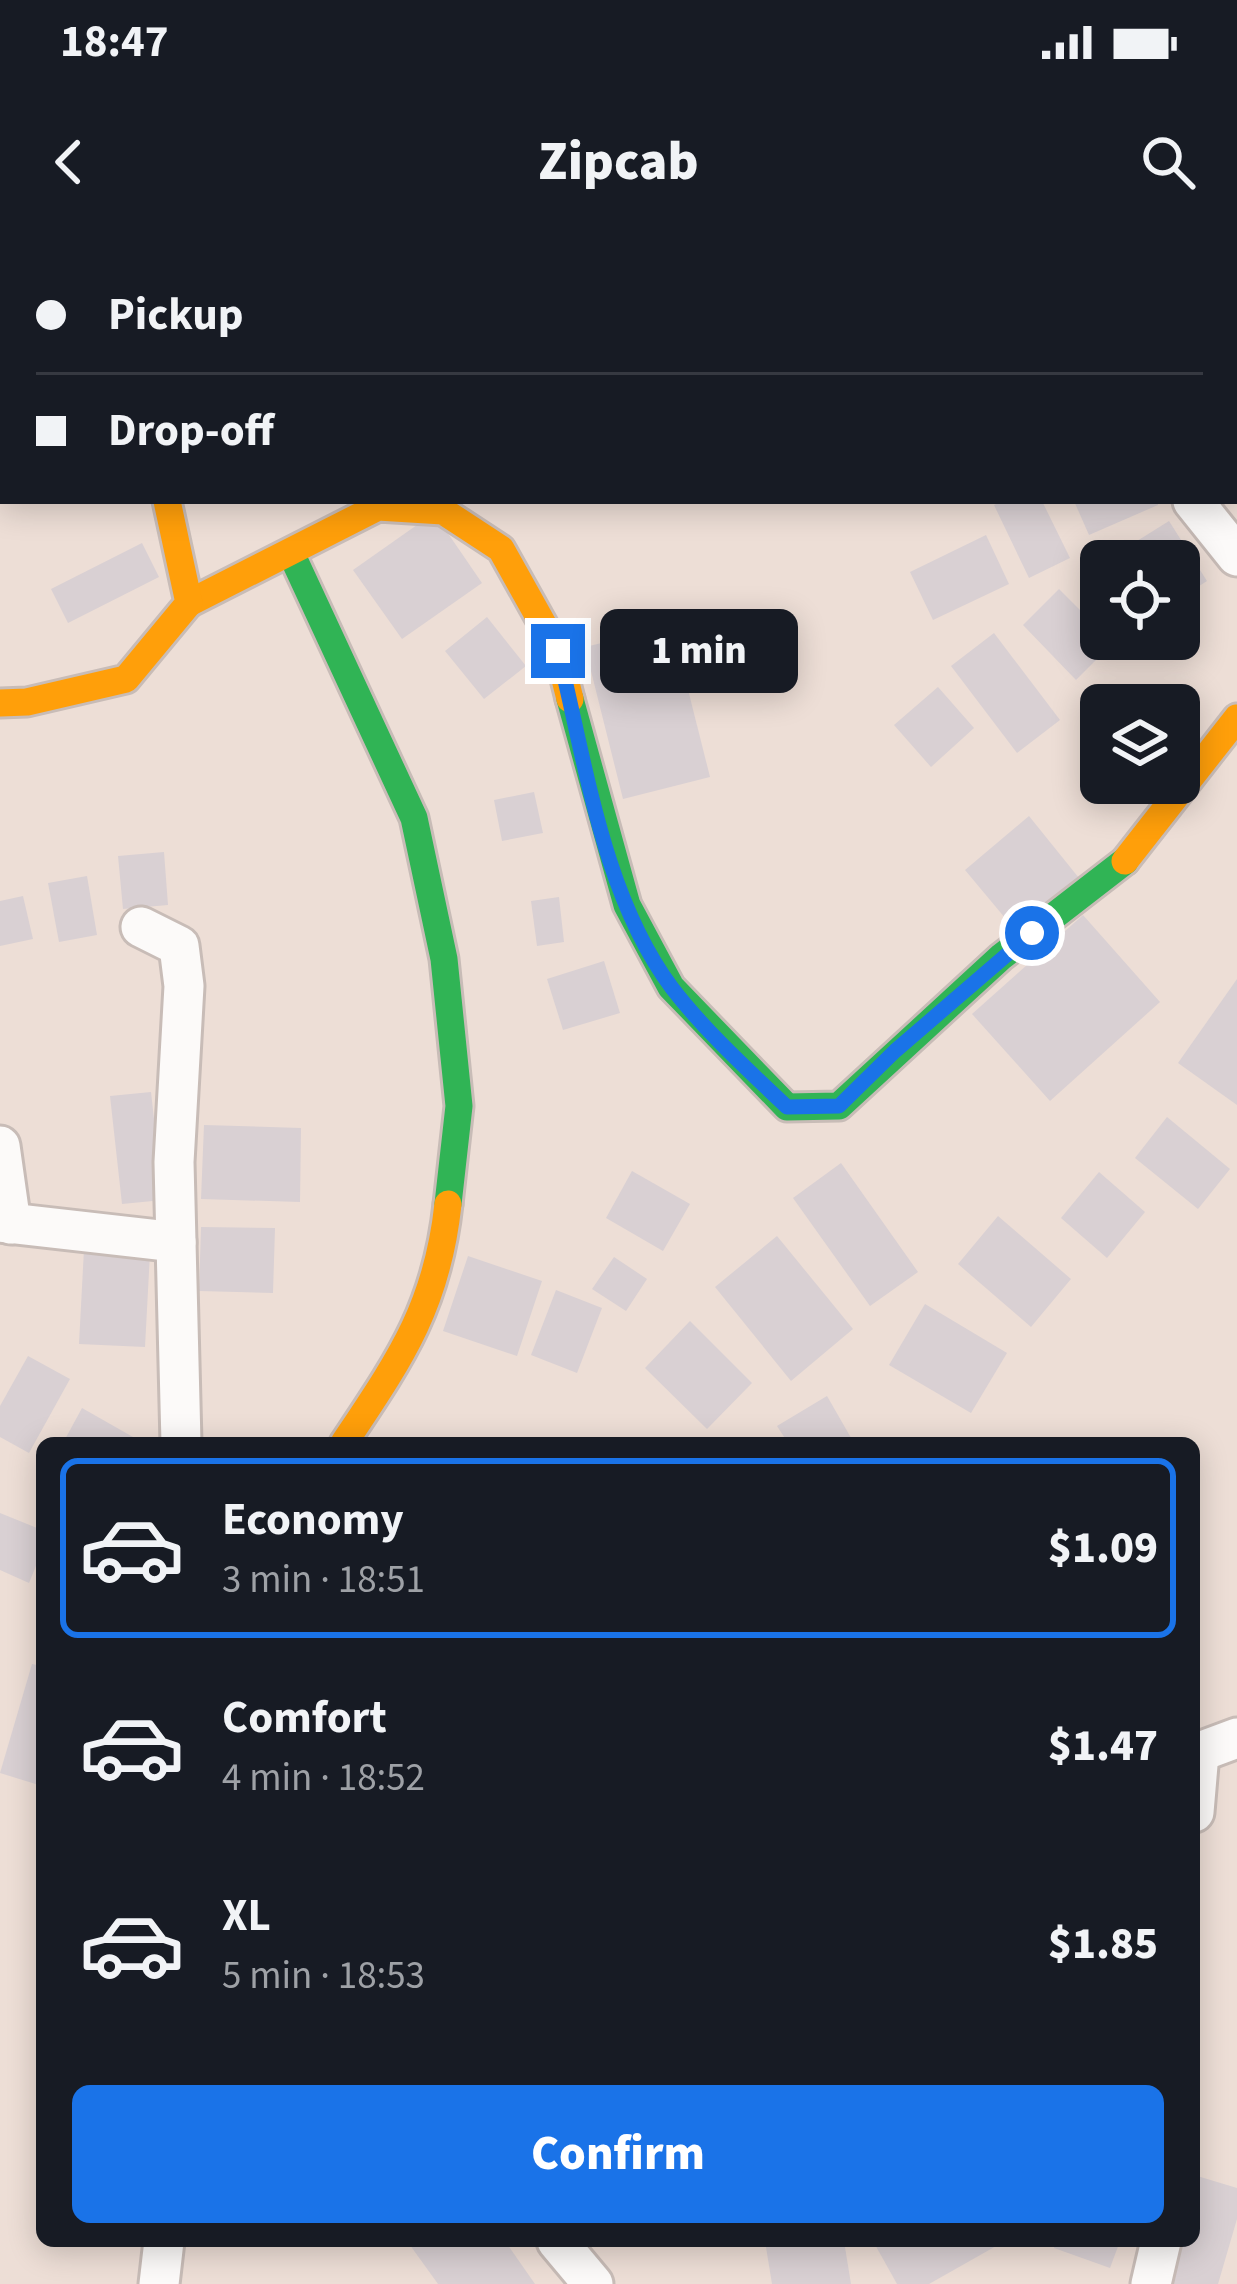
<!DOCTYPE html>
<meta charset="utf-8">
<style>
body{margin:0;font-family:"Source Sans 3",sans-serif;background:#20242c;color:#f1f3f6;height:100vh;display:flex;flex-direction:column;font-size:45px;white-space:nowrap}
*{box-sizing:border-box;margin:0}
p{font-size:39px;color:#9ea1a6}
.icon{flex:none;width:66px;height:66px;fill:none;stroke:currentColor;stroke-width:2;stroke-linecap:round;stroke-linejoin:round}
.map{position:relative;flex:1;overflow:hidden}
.sheet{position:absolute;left:36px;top:1197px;width:1164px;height:810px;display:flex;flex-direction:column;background:#171b24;border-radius:18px;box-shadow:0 6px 30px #0003}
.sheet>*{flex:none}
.hud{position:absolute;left:0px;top:0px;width:1239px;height:264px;box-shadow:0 6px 30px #0003;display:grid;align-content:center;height:264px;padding:0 36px;background:#171b24}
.controls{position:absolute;left:1080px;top:300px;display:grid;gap:24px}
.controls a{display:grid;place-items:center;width:120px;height:120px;border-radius:18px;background:#171b24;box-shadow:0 6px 30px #0003;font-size:60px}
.end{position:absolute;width:54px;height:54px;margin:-27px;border:15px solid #1a73e8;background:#fff;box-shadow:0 0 0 6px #fff}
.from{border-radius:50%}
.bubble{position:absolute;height:84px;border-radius:18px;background:#171b24;box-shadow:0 6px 30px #0003;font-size:39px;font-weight:800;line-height:84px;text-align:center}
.hud b{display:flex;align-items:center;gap:42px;height:114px;font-size:45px}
.hud b+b{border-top:3px solid #363941}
.hud i{width:30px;height:30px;background:#f1f3f6}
ul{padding:21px 0 0;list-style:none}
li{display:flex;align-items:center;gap:36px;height:180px;margin:0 24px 18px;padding:0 12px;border:6px solid transparent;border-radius:18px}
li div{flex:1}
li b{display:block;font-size:45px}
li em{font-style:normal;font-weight:800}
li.current{border-color:#1a73e8}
li>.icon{width:108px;height:108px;stroke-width:1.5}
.button{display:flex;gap:24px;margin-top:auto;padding:24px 36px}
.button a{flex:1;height:138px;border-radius:18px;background:#1a73e8;color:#fff;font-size:48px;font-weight:800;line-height:138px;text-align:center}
.status{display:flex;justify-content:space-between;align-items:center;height:84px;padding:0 60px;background:#171b24;direction:ltr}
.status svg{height:33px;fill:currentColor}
header{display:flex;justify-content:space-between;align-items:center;height:156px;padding:0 36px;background:#171b24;font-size:54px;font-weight:800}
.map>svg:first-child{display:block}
.building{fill:#d9d0d3}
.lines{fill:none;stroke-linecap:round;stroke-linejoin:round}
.street-casing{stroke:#c8bcb7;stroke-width:45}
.fast-casing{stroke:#c8bcb7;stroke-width:33}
.slow-casing{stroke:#c8bcb7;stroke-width:33}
.street{stroke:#fcfaf9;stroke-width:39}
.fast{stroke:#30b455;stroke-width:27}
.slow{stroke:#ff9f0a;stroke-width:27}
.route{stroke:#1a73e8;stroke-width:15}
</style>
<div class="status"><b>18:47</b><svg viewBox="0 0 49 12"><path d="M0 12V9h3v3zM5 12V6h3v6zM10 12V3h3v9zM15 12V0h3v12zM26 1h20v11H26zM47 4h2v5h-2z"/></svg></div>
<header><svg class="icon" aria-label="back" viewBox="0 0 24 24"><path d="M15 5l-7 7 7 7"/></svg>Zipcab<svg class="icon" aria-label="search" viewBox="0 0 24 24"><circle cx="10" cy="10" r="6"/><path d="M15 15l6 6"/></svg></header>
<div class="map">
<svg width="1237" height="2044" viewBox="0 0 1237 2044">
<rect width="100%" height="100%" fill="#edded6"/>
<g class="building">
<path d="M1003,261H1042L1070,318L1029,338L994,265Z"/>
<path d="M1074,261H1157L1158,265L1089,295Z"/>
<path d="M434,273L482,343L402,399L353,330Z"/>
<path d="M1169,281L1207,341L1179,359V321H1105Z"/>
<path d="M986,295L1009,344L933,380L910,332Z"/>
<path d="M142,303L159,337L68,383L51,349Z"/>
<path d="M1059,349L1101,391V399L1113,403L1076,440L1023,385Z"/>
<path d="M487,377L526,426L484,459L445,411Z"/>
<path d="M672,386L710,537L623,559L585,407Z"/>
<path d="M994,393L1060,480L1017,513L951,426Z"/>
<path d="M938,447L974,488L931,527L894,485Z"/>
<path d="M534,552L543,593L502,601L494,560Z"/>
<path d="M1029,576L1083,643L1020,696L965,630Z"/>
<path d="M164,612L168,665L123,669L118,616Z"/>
<path d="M87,636L97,695L59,702L48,643Z"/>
<path d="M23,656L33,699L0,706V661Z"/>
<path d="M559,657L564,702L537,706L531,661Z"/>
<path d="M1083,675L1160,762L1050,861L972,774Z"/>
<path d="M604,721L620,773L563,790L547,739Z"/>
<path d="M1237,739V865L1178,823Z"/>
<path d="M151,852L163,960L122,964L110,856Z"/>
<path d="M1167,877L1230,929L1198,969L1135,918Z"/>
<path d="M204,885L301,888L300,962L201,959Z"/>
<path d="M841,923L918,1032L870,1066L793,958Z"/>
<path d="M632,931L690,964L663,1011L606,978Z"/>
<path d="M1099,932L1145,972L1107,1018L1061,978Z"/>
<path d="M998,976L1071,1039L1031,1087L958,1024Z"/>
<path d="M201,987L275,988L273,1053L199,1051Z"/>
<path d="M777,996L853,1089L791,1141L715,1047Z"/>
<path d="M84,1009L150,1013L145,1107L79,1104Z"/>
<path d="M468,1016L542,1041L517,1116L443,1091Z"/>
<path d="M614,1017L647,1039L626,1071L592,1049Z"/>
<path d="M556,1050L602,1068L577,1133L531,1115Z"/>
<path d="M925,1064L1007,1113L971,1173L889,1125Z"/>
<path d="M690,1081L752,1143L707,1189L645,1128Z"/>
<path d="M28,1116L70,1139L29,1213L0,1197V1166Z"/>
<path d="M827,1156L854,1203H788L777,1186Z"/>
<path d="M82,1168L133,1197L129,1203H63Z"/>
<path d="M0,1273L42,1290V1311L29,1343L0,1330Z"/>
<path d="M32,1424L42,1426V1546L0,1533Z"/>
<path d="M1194,1935L1237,1948V1979L1218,2044H1150L1163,2001H1194Z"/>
<path d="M407,2001H505L535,2044H438Z"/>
<path d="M765,2001H844L851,2044H772Z"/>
<path d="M873,2001H1005L929,2044H897Z"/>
<path d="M1056,2001H1120L1110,2028L1054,2008Z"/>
</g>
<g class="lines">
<g class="street-casing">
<g id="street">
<path d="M1016,0L1017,3"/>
<path d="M1214,3L1216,0"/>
<path d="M1193,261L1237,316"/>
<path d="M141,687L179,706L184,746L174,922L181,1203"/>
<path d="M0,906L11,984"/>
<path d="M0,982L176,1002"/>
<path d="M1194,1514L1237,1498"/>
<path d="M1194,1572L1199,1513"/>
<path d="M557,2001L593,2044"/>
<path d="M159,2044L164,2001"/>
<path d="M1151,2044L1161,2001"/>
</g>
</g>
<g class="fast-casing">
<g id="fast">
<path d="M41,0L42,3"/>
<path d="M291,313L414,578L444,719L459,866L448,964"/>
<path d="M570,459L627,665L671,747L787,867L839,866L1001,717L1125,621"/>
</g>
</g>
<g class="slow-casing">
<g id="slow">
<path d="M189,363L378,267L443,271L501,309L558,411L570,459"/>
<path d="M0,463L27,462L126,439L189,363L167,261"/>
<path d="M1125,621L1237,478"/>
<path d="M344,1203C400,1119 437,1067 448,964"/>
</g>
</g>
<use href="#street" class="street"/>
<use href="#fast" class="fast"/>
<use href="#slow" class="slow"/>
</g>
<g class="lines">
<path class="route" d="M558,411C586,522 602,654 672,748C705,791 748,830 787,867L839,866L895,811L1032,693"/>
</g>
</svg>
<div class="controls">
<a><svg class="icon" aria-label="locate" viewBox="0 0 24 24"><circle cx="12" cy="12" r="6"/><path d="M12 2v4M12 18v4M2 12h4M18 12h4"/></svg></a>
<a><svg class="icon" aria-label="layers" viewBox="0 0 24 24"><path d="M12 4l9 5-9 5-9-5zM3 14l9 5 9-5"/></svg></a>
</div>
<i class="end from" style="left:1032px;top:693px"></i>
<i class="end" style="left:558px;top:411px"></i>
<div class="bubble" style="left:600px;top:369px;width:198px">1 min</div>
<div class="hud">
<b><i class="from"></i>Pickup</b>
<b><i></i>Drop-off</b>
</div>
<section class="sheet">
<ul>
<li class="current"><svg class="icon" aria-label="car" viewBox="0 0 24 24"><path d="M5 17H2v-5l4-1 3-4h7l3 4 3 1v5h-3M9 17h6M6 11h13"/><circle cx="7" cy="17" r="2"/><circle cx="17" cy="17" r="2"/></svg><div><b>Economy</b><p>3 min · 18:51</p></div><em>$1.09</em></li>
<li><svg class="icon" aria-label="car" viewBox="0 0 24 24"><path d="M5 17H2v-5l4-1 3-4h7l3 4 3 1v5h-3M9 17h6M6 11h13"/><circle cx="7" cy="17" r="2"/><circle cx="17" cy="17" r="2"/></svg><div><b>Comfort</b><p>4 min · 18:52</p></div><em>$1.47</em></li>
<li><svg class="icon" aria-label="car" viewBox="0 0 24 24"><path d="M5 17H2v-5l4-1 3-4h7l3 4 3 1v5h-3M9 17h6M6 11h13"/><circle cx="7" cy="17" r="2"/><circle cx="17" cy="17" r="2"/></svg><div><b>XL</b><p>5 min · 18:53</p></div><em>$1.85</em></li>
</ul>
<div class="button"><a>Confirm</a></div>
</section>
</div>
